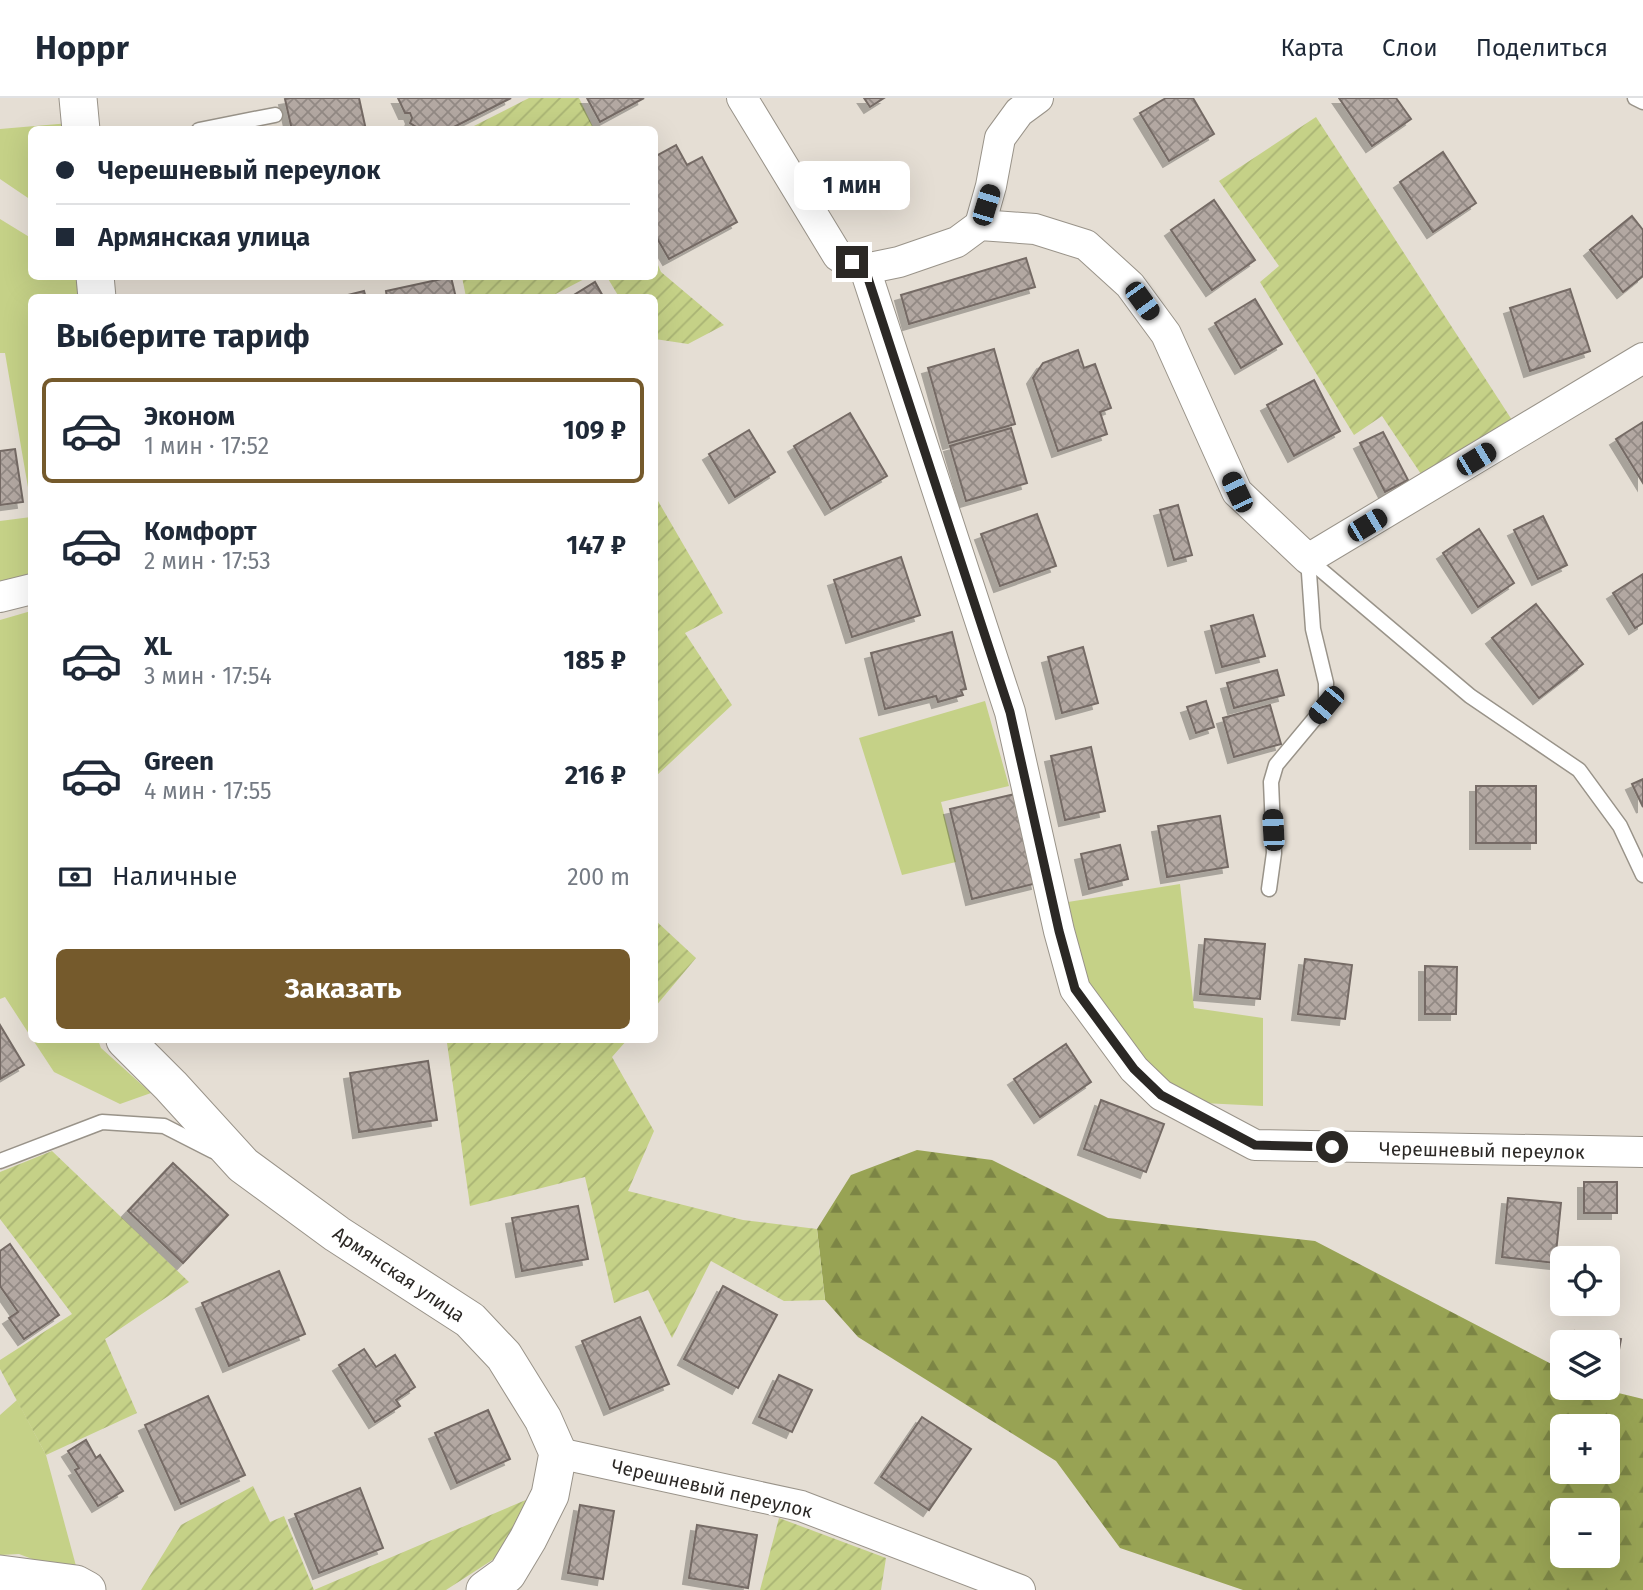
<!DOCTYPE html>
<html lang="ru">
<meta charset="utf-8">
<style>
body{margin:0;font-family:"Fira Sans",sans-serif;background:#f2f2f3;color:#1f2937;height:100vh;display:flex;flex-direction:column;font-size:26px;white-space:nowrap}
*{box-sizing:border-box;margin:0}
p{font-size:23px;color:#747a83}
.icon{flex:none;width:38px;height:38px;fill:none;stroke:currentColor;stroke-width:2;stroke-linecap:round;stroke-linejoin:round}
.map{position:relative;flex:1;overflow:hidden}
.drawer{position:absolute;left:28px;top:196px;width:630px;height:749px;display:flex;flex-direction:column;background:#fff;border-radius:10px;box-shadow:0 7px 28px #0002}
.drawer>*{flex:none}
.banner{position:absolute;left:28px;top:28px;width:630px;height:154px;border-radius:10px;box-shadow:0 7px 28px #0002;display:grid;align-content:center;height:154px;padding:0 28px;background:#fff}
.fabs{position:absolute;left:1550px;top:1148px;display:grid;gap:14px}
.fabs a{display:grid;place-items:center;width:70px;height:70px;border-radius:10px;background:#fff;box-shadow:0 7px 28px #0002;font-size:35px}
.end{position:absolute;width:32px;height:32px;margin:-16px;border:9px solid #2b2825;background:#fff;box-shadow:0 0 0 4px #fff}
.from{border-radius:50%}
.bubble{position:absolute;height:49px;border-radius:10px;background:#fff;box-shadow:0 7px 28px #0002;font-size:23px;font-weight:700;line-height:49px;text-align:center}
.car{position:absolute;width:21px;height:42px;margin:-21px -10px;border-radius:9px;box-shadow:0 0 5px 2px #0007;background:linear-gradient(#222 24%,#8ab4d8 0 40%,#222 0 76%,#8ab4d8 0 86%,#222 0)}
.banner b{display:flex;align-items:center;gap:24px;height:66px;font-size:26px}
.banner b+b{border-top:2px solid #e0e1e3}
.banner i{width:18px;height:18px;background:#1f2937}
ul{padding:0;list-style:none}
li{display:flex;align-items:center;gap:21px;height:105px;margin:0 14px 10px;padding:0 14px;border:4px solid transparent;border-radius:10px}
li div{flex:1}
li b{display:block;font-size:26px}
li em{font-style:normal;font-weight:700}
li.selected{border-color:#755a2c}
li>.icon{width:63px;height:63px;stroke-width:1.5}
h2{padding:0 28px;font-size:32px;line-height:84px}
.pay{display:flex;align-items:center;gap:18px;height:77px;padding:0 28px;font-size:26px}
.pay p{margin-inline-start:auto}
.cta{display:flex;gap:14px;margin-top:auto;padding:14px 28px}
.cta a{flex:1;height:80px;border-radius:10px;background:#755a2c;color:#fff;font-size:28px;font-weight:700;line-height:80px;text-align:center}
header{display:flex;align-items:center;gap:42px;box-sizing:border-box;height:98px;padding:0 35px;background:#fff;border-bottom:2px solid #e0e1e3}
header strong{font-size:33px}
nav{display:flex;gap:38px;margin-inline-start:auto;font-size:24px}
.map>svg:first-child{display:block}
.grass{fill:#c5d187}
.forest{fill:url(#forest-firs);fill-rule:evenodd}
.garden{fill:url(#garden-furrows)}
.building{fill:url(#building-cross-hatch);stroke:#756b65;stroke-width:2;filter:url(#shadow)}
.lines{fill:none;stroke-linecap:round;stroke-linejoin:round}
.service-casing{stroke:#999389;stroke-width:17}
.minor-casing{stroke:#999389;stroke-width:32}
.tertiary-casing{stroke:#999389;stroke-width:39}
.service{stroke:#fff;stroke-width:14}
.minor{stroke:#fff;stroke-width:30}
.tertiary{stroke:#fff;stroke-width:37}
.route{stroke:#2b2825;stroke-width:9}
.labels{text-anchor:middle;stroke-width:5;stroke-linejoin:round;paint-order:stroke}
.street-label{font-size:19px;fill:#2b2825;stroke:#fff}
</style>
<header>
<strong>Hoppr</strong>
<nav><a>Карта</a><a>Слои</a><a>Поделиться</a></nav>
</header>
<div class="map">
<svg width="1643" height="1492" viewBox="0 0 1643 1492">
<defs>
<pattern id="forest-firs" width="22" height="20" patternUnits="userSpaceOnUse" patternTransform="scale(1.75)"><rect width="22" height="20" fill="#98a354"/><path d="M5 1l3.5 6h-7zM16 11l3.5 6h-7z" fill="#7c8545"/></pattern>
<pattern id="garden-furrows" width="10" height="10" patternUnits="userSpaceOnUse" patternTransform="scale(1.75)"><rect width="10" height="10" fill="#c5d187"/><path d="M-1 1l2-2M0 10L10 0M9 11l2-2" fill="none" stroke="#a9b374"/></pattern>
<pattern id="building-cross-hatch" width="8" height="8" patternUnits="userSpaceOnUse" patternTransform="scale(1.75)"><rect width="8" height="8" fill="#b3a8a2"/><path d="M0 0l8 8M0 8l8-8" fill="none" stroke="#928984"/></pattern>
<filter id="shadow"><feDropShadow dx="-6" dy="6" stdDeviation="0" flood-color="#0004"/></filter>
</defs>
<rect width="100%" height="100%" fill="#e5ded4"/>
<g class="grass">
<path d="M70,25L69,31L32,32L31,102L0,81V31Z"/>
<path d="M0,121L31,140L32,178L81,179L83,199L32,200L31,407L5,255H0Z"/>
<path d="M31,419V482L0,485V423Z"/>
<path d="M31,513H32L31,939L5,899L0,901V522Z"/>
<path d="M985,603L1009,688L941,704L956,764L902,777L859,640Z"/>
<path d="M1180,786L1194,910L1263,920V1008L1203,1005L1137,969L1090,894L1068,804Z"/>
<path d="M33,942H98L101,950L151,995L120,1006L54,974Z"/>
<path d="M17,1302L46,1357L79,1479L19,1456L0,1457V1317Z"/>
</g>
<path class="forest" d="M917,1052L992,1062L1108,1120L1315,1143L1563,1272V1290H1598L1643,1301V1492H1243L1120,1450L1056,1363L858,1239L825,1202L817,1131L851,1077ZM1563,1328H1608V1374H1563ZM1563,1412H1608V1458H1563Z"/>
<g class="garden">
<path d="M529,0H579L594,31H468Z"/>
<path d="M1316,19L1512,322L1421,376L1382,318L1354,337L1260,184L1279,168L1219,83Z"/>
<path d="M655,160L661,174L724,227L688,246L655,241L654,200L619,199L607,179L654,178Z"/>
<path d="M462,179V178L588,179L550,199H466Z"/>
<path d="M654,396L723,515L685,535L732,607L655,679Z"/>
<path d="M655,822L696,860L655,909Z"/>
<path d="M421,942H627L612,959L654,1033L628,1093L743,1122L817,1131L825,1202L784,1203L711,1163L672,1240L648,1192L614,1205L585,1079L470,1108L447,945Z"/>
<path d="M52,1053L189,1184L105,1241L137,1315L46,1357L0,1271V1262L72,1216L0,1121V1074Z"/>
<path d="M253,1388L270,1424L284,1418L314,1492L540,1396L500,1457L446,1492H141L181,1427Z"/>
<path d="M779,1420L886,1460L881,1492H760Z"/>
</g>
<g class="building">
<path d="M291,0H359L366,32H292L285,1Z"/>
<path d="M398,0H511L448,32H415L416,29L410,25L412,20L410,15H405Z"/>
<path d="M587,0H644L600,24Z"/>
<path d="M864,0H884L870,9Z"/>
<path d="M1166,0H1193L1214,36L1169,63L1140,15Z"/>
<path d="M1339,0H1396L1411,21L1372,48Z"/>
<path d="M676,47L687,67L702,59L737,124L669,161L654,135V59Z"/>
<path d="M1443,54L1476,105L1433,134L1400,84Z"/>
<path d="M1214,102L1255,162L1212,192L1171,132Z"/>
<path d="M1632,118L1643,132V178L1623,194L1590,152Z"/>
<path d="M1026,160L1035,189L909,226L901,197Z"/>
<path d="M451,179L456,200H387L386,193Z"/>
<path d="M595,184L604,200H569Z"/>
<path d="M1570,191L1590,253L1530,273L1510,210Z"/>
<path d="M364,193L366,200H336Z"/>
<path d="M1255,201L1282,246L1241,270L1215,225Z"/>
<path d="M994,251L1015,326L949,345L928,270Z"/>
<path d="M1078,252L1084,270L1095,266L1111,310L1100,314L1107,336L1058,353L1033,280L1043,265Z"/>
<path d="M1314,282L1340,333L1294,358L1267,307Z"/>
<path d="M850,315L887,378L831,411L794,348Z"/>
<path d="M1643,324V385L1616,341Z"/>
<path d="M1011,330L1027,385L966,403L950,348Z"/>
<path d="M749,332L775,374L735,399L709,356Z"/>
<path d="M1383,334L1408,382L1385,394L1360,345Z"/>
<path d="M15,351L23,404L0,407V353Z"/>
<path d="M1178,407L1192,457L1174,462L1160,412Z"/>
<path d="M1037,416L1056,468L1000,488L981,436Z"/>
<path d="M1543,418L1567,467L1538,481L1514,432Z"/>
<path d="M1479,431L1514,485L1478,509L1443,455Z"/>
<path d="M901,459L920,517L852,539L834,482Z"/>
<path d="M1643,476V525L1635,530L1613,495Z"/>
<path d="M1536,506L1583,566L1539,600L1492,540Z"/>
<path d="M1253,517L1265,558L1222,569L1211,528Z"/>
<path d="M952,534L966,591L961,592L963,597L938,604L936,598L885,611L871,555Z"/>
<path d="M1083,549L1098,605L1062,615L1048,559Z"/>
<path d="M1277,572L1284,597L1234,610L1227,585Z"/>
<path d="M1206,603L1214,629L1196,635L1187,609Z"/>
<path d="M1270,607L1281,646L1234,659L1223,620Z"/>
<path d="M1091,649L1105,713L1065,722L1051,658Z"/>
<path d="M1643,681V709L1632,686Z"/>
<rect x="1476" y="688" width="60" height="57"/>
<path d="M1015,696L1037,785L972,801L950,711Z"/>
<path d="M1220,718L1228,769L1167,779L1158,728Z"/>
<path d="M1120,747L1128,781L1089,791L1081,756Z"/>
<path d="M1205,841L1265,846L1260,901L1200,896Z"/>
<path d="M1305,861L1352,867L1345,921L1298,916Z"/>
<path d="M1425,868L1457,869L1456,916H1425Z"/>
<path d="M0,927L24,967L0,981Z"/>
<path d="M1066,946L1091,984L1040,1019L1014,981Z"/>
<path d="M428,963L437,1022L359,1034L350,975Z"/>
<path d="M1101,1002L1164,1026L1146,1074L1084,1051Z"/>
<path d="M173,1065L228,1117L183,1165L128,1113Z"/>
<rect x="1584" y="1084" width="33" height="31"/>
<path d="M1508,1100L1561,1105L1555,1165L1502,1159Z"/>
<path d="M578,1108L588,1161L522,1173L512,1120Z"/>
<path d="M10,1146L59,1217L24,1241L9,1220L18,1214L0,1188V1153Z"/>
<path d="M279,1173L305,1236L229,1268L202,1205Z"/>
<path d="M723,1188L777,1217L738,1290L684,1261Z"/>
<path d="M640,1219L669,1286L610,1311L582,1243Z"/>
<path d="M1575,1233L1621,1241L1616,1268L1608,1267V1244H1573Z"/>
<path d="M364,1251L376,1269L395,1257L415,1289L396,1302L400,1308L375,1324L339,1267Z"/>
<path d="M779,1277L812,1292L792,1334L759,1319Z"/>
<path d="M208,1298L245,1377L181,1406L145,1327Z"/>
<path d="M488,1312L510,1361L457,1385L435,1335Z"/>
<path d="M922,1319L971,1351L929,1412L881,1379Z"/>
<path d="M86,1342L96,1360L100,1357L123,1393L98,1408L75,1372L79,1370L68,1353Z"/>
<path d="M360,1390L383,1450L319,1475L295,1416Z"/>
<path d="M580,1407L614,1413L603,1481L568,1475Z"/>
<path d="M697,1427L757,1437L748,1490L689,1480Z"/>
</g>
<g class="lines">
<g class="service-casing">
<g id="service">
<path d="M1635,0L1643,4"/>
<path d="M199,32L275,17"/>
<path d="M1308,461L1470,598L1579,672L1620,728L1643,777"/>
<path d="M1269,791L1274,755L1271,684L1276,667L1326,607V585L1313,531L1308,461"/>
<path d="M0,1063L102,1024L164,1028L213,1053"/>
</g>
</g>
<g class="minor-casing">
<g id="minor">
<path d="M742,0L838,158L865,171L1010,614L1059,833L1075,891L1134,971L1161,997L1255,1047L1643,1054"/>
<path d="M980,127L991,88L1000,40L1019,14L1038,0"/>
<path d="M865,171L899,164L957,144L980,127L1035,131L1086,147L1130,187L1166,236L1237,394L1308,461L1643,260"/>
<path d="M0,499L32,491"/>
<path d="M558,1355L801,1408L1020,1492"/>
</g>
</g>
<g class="tertiary-casing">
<g id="tertiary">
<path d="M78,0L81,32"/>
<path d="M95,178L97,200"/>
<path d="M125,942L171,988L243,1067L337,1136L470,1222L504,1258L543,1321L558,1355L550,1397L528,1441L507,1476L485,1492"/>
<path d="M0,1476L76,1486L87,1492"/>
</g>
</g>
<use href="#service" class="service"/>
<use href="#minor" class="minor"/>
<use href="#tertiary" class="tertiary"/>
</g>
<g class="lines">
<path class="route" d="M852,164L865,171L1010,614L1059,833L1075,891L1134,971L1161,997L1255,1047L1332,1049"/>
</g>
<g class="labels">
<g class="street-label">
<text transform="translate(1482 1052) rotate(1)" y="7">Черешневый переулок</text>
<text transform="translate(399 1176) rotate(34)" y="7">Армянская улица</text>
<text transform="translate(712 1390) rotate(13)" y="7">Черешневый переулок</text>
</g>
</g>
</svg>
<div class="fabs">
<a><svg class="icon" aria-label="locate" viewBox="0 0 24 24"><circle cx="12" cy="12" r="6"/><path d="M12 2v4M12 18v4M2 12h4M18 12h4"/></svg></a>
<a><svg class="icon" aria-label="layers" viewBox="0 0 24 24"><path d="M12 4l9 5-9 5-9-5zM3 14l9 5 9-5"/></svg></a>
<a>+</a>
<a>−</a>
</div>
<i class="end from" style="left:1332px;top:1049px"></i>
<i class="end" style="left:852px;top:164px"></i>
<div class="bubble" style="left:794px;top:63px;width:116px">1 мин</div>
<i class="car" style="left:986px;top:107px;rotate:17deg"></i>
<i class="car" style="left:1142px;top:203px;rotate:144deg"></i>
<i class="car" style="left:1476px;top:361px;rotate:59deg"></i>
<i class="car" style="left:1237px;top:394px;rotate:335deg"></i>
<i class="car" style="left:1367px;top:427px;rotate:59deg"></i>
<i class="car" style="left:1326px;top:607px;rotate:220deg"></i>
<i class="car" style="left:1273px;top:732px;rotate:357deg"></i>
<div class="banner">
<b><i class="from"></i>Черешневый переулок</b>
<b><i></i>Армянская улица</b>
</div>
<section class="drawer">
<h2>Выберите тариф</h2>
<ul>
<li class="selected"><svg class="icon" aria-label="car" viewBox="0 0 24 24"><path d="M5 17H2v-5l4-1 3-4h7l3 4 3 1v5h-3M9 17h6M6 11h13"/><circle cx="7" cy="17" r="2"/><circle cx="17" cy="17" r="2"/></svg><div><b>Эконом</b><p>1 мин · 17:52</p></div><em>109 ₽</em></li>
<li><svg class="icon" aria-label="car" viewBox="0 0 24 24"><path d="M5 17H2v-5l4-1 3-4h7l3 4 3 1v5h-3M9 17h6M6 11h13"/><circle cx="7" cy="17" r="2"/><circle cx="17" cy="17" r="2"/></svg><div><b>Комфорт</b><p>2 мин · 17:53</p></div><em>147 ₽</em></li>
<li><svg class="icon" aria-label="car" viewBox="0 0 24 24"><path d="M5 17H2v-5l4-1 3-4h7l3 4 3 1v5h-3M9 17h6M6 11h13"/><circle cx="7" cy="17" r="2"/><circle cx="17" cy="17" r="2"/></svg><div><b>XL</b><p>3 мин · 17:54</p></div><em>185 ₽</em></li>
<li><svg class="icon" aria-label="car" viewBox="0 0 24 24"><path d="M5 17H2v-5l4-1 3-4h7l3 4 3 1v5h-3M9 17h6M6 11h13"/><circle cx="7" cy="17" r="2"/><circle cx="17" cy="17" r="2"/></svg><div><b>Green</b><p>4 мин · 17:55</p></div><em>216 ₽</em></li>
</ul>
<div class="pay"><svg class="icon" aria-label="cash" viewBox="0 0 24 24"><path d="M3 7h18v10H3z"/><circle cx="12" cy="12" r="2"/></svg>Наличные<p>200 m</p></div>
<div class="cta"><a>Заказать</a></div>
</section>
</div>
